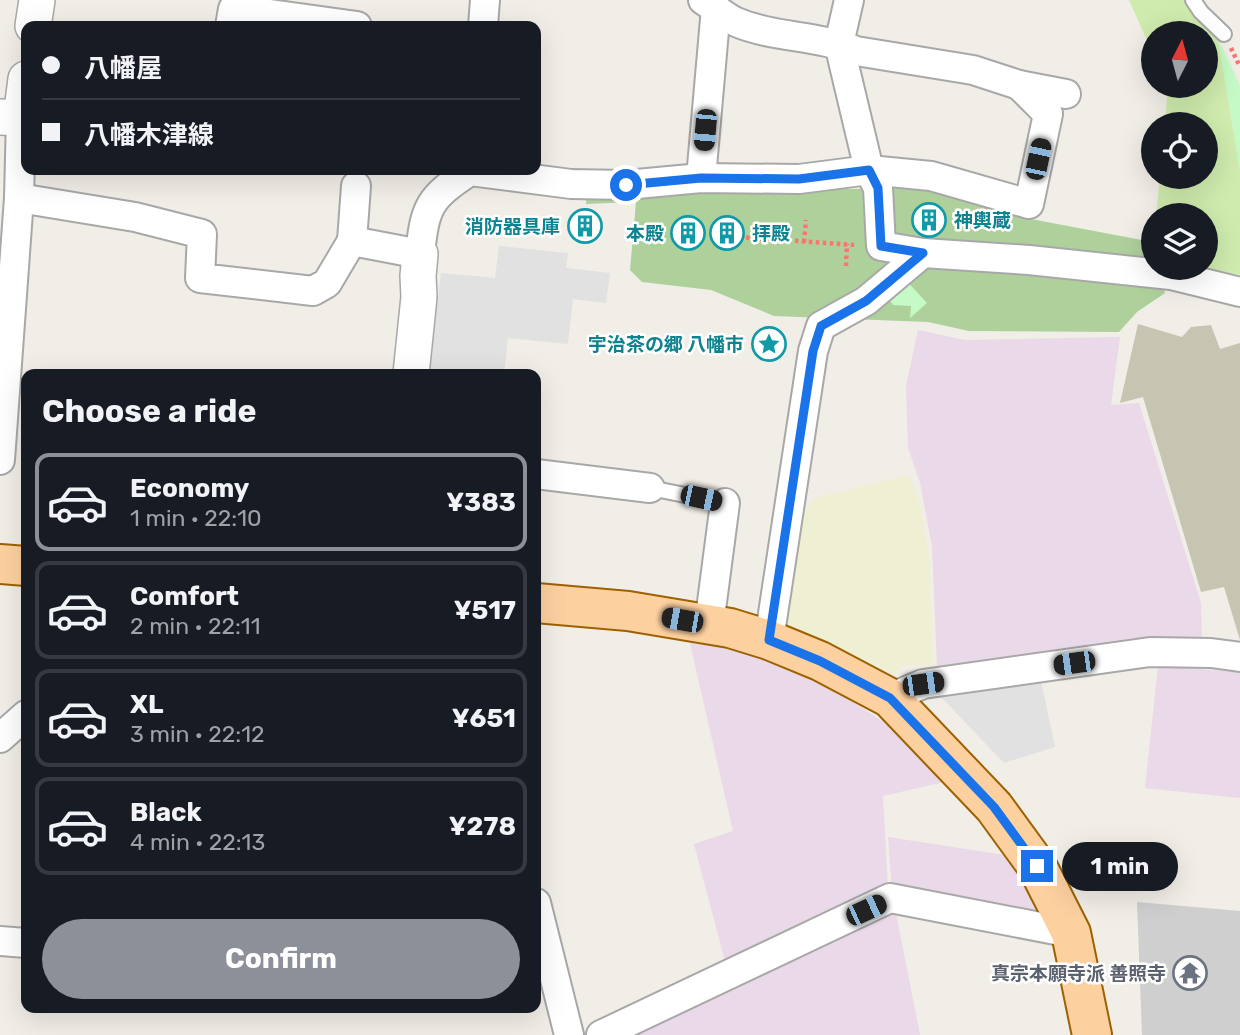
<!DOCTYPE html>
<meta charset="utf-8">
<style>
body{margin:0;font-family:Rubik,"Noto Sans JP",sans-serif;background:#242831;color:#f1f3f6;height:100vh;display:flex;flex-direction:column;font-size:26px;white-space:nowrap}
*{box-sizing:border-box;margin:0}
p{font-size:23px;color:#9ea1a6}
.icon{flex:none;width:38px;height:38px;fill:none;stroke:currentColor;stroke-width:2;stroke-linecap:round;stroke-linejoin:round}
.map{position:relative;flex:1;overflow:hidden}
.drawer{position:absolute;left:21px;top:369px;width:520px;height:644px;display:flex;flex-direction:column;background:#171b24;border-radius:14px;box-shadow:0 7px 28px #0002}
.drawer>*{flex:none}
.hud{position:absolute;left:21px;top:21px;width:520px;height:154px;border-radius:14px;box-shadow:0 7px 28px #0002;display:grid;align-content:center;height:154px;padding:0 21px;background:#171b24}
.needle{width:46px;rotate:6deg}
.tools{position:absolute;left:1141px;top:21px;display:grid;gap:14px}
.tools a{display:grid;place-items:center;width:77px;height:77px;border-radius:50%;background:#171b24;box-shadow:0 7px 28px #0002;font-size:35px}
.end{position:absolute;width:32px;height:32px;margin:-16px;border:9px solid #1a73e8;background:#fff;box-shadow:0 0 0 4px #fff}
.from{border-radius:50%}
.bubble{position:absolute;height:49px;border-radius:24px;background:#171b24;box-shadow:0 7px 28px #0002;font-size:23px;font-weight:700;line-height:49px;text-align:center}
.car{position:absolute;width:21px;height:42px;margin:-21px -10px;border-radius:9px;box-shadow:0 0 5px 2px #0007;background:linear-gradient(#222 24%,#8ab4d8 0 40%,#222 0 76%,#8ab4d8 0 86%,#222 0)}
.hud b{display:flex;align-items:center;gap:24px;height:66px;font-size:26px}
.hud b+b{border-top:2px solid #363941}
.hud i{width:18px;height:18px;background:#f1f3f6}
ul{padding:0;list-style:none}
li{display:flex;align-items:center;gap:21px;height:98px;margin:0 14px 10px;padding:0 7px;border:4px solid #363941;border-radius:14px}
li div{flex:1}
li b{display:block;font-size:26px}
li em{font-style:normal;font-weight:700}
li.selected{border-color:#8c9099}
li>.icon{width:63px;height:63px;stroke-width:1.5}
h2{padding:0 21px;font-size:32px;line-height:84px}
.button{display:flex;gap:14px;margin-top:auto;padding:14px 21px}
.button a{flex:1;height:80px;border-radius:42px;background:#8c9099;color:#fff;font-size:28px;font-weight:700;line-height:80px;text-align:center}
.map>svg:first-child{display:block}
.industrial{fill:#ead9e8}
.religious{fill:#cfcfcf}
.construction{fill:#c6c5b2}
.farmland{fill:#eff0d3}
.grass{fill:#cfebad}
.forest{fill:#aed19c}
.park{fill:#c5fac6}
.parking{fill:#e1e1e1}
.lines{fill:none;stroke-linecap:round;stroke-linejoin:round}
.service-casing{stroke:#a8a8a8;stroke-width:18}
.minor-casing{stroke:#a8a8a8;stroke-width:32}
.tertiary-casing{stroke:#a8a8a8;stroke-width:38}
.primary-casing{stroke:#9d6100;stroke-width:42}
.path{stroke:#fb756e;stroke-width:4.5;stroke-dasharray:3.5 3.5;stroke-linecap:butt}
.service{stroke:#fff;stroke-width:14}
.minor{stroke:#fff;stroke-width:28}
.tertiary{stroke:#fff;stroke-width:35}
.primary{stroke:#fdd0a0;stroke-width:38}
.route{stroke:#1a73e8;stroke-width:9}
.labels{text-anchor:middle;stroke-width:5;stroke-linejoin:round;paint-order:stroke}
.culture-label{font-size:19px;font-weight:bold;fill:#0d838f;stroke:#fff;text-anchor:end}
.worship-label{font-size:19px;font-weight:bold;fill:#5b616d;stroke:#fff;text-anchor:end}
</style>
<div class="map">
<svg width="1240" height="1035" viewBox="0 0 1240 1035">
<rect width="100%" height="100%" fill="#f1ede7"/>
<g class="industrial">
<path d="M918,330L965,340L1120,337L1111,405L1139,403L1201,603L1202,640L1133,638L937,666L932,546L920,483L908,447L906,386Z"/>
<path d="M689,639L765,652L829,687L884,722L944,782L883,796L888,889L726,965L694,844L733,831Z"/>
<path d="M1158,666L1240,672V798L1145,788Z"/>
<path d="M888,837L1005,855L1023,883L1039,920L892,890Z"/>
<path d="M895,908L920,1035H624Z"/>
</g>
<path class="religious" d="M1137,902L1240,911V1035H1142Z"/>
<path class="construction" d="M1138,324L1182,337L1191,327L1211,325L1220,349L1240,343V640L1224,587L1201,592L1143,397L1120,403Z"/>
<path class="farmland" d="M909,475L922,512L929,557L933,665H903L892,675L781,625L807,507L815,498Z"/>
<path class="grass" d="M1129,0H1200L1218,39L1240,170V275L1205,268L1206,215H1156L1160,177H1206V124H1165L1168,86H1206V33H1153V54Z"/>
<path class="forest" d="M921,188L1031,219L1147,241L1165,293L1137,312L1119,332L969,331L928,322L774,316L711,290L642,282L630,270L636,202L586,204L587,192Z"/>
<g class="park">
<path d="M1218,39L1240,85V170Z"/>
<path d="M904,278L927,303L910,318L911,306L893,305L886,295Z"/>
</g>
<g class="parking">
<path d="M499,246L568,253L566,268L610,273L606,303L573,299L568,344L508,338L504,374H429L441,273L495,278Z"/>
<path d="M1041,681L1055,747L1004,763L941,697Z"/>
</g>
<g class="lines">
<g class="service-casing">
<g id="service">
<path d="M1193,0L1201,12L1224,34"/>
<path d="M650,488L725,503"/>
</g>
</g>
<g class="minor-casing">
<g id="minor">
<path d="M703,0C714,7 725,17 736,22C774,38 818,35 856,51L973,70L1019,85L1066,94"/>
<path d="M849,0L839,44L869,170L878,188L881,246L923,253L1029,260L1171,275L1240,292"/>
<path d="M230,26L233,9L357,26"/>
<path d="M483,26L485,0"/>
<path d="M701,178L716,8"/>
<path d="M19,198L135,217L202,234L200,278L313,291L327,283L352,241L420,254C425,206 429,198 470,171L571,184L626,185L701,178L799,179L869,170L931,176L1029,204L1048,114L1019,85"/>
<path d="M352,241L356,186"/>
<path d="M0,460L19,198L21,118"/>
<path d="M536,474L650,488"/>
<path d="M709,625L725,503"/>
<path d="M769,640L813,351L821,326L866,301L923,253"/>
<path d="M890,698L923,684L1150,652L1211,653L1240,657"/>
<path d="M0,738L26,715"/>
<path d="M536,903L569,1035"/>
<path d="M0,941L26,943"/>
<path d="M601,1035L890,898L1071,933"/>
</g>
</g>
<g class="tertiary-casing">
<g id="tertiary">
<path d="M33,26L37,0"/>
<path d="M0,117L21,118L26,79"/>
<path d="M411,374L419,297L418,276L420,254"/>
</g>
</g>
<g class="primary-casing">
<g id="primary">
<path d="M0,564L26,566"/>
<path d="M536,603L628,611L730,628L769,640L820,661L890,698L994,807L1037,866L1071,933L1092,1035"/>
</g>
</g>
<g class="path">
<path d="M1231,48L1240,67"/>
<path d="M739,237L856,245"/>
<path d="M804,242L806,220"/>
<path d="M846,266L847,244"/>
</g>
<use href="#service" class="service"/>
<use href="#minor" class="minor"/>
<use href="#tertiary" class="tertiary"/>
<use href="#primary" class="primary"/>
</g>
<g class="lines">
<path class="route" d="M626,185L701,178L799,179L869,170L878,188L881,246L923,253L866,301L821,326L813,351L769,640L820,661L890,698L994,807L1037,866"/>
</g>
<defs>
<g id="building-ring" transform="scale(1.75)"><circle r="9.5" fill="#fff" stroke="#0f9aa8" stroke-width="1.5"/><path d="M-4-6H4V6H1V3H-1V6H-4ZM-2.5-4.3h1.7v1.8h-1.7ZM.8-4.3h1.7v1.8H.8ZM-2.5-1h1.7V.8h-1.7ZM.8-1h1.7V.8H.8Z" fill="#0f9aa8"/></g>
<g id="sight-ring" transform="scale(1.75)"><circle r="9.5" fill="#fff" stroke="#0f9aa8" stroke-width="1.5"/><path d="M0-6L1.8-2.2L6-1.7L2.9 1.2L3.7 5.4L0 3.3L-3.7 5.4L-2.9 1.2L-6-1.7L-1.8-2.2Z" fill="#0f9aa8"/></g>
<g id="temple-ring" transform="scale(1.75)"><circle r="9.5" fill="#fff" stroke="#6b7280" stroke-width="1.5"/><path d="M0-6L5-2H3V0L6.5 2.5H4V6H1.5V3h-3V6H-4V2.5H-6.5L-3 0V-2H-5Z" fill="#6b7280"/></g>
</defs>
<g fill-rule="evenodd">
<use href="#building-ring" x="929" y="220"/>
<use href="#building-ring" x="585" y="226"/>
<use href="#building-ring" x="688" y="233"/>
<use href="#building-ring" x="727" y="233"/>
<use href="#sight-ring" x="769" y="344"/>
<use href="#temple-ring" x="1190" y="973"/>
</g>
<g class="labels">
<g class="culture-label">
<text x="954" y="227" text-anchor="start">神輿蔵</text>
<text x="560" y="233">消防器具庫</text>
<text x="664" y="240">本殿</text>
<text x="752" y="240" text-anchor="start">拝殿</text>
<text x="744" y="351">宇治茶の郷 八幡市</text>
</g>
<g class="worship-label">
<text x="1166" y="980">真宗本願寺派 善照寺</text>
</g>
</g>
</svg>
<div class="tools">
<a><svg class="needle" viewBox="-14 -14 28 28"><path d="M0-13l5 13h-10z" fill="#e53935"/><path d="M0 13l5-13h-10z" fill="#9ea1a6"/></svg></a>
<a><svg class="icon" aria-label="locate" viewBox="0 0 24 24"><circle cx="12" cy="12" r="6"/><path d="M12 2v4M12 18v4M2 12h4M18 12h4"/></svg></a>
<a><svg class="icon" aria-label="layers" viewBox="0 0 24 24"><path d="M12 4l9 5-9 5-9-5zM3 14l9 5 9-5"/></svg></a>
</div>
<i class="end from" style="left:626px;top:185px"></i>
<i class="end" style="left:1037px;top:866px"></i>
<div class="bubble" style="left:1062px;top:842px;width:116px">1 min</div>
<i class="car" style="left:705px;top:130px;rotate:185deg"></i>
<i class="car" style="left:1038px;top:159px;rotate:12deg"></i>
<i class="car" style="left:701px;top:498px;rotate:102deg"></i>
<i class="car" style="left:682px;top:620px;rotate:280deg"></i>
<i class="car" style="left:1074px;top:663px;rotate:262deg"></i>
<i class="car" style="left:923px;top:684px;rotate:82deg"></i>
<i class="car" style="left:866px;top:910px;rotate:65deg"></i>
<div class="hud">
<b><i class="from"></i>八幡屋</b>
<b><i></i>八幡木津線</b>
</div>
<section class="drawer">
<h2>Choose a ride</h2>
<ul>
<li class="selected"><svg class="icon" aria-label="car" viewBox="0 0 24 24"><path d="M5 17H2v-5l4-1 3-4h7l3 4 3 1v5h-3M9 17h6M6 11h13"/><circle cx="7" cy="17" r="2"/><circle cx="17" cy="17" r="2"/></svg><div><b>Economy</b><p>1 min · 22:10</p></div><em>¥383</em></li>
<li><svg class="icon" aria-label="car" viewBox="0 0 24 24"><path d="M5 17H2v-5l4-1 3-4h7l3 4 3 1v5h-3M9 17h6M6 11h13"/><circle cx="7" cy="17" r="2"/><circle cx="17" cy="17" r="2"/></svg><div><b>Comfort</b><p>2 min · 22:11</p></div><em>¥517</em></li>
<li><svg class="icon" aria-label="car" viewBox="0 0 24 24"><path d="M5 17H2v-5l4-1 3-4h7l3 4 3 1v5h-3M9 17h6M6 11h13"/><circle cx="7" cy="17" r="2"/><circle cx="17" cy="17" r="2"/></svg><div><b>XL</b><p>3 min · 22:12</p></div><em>¥651</em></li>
<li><svg class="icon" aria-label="car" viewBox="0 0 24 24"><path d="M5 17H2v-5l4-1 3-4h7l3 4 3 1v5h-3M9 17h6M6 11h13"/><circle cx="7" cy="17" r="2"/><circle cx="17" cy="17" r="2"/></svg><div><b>Black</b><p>4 min · 22:13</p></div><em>¥278</em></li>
</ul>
<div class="button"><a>Confirm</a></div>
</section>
</div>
